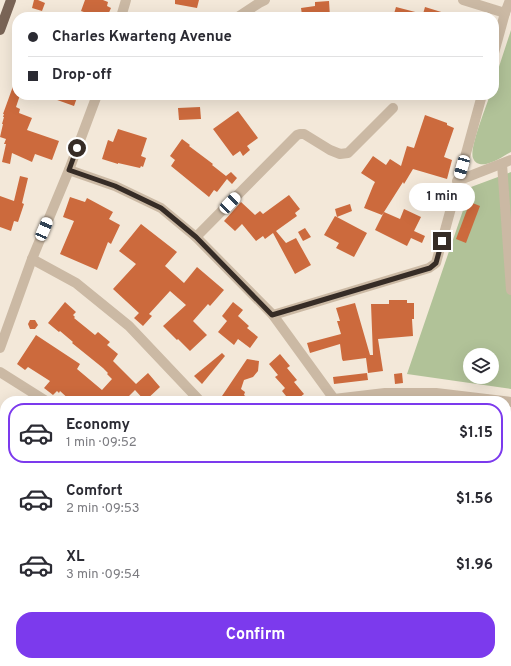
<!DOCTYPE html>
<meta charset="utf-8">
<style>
body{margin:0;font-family:Overpass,sans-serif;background:#f2f2f3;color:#2b2b33;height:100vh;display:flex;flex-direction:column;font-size:15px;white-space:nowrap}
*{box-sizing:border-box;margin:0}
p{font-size:13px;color:#7c7c81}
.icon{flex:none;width:22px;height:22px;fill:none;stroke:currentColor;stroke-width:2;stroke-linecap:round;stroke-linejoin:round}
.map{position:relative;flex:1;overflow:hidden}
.drawer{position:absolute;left:0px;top:396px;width:511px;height:270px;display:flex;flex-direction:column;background:#fff;border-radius:16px 16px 0 0;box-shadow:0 4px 16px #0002}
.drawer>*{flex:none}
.banner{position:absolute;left:12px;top:12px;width:487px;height:88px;border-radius:16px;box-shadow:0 4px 16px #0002;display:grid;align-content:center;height:88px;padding:0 16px;background:#fff}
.tools{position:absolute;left:463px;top:348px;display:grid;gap:8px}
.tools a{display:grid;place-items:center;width:36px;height:36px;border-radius:50%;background:#fff;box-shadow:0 4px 16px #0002;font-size:20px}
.end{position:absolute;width:18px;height:18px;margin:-9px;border:5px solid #362c26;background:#fff;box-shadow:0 0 0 2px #fff}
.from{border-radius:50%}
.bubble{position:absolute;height:28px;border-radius:14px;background:#fff;box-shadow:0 4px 16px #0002;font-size:13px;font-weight:700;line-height:28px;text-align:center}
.car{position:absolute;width:12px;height:24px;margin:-12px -6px;border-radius:5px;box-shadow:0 0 3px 1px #0007;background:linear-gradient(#fff 24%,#345 0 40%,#fff 0 76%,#345 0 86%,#fff 0)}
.banner b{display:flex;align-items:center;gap:14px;height:38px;font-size:15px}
.banner b+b{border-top:1px solid #e1e1e2}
.banner i{width:10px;height:10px;background:#2b2b33}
ul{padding:7px 0 0;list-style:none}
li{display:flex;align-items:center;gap:12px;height:60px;margin:0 8px 6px;padding:0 8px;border:2px solid transparent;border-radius:16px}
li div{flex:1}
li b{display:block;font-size:15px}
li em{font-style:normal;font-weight:700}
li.active{border-color:#7c3aed}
li>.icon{width:36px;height:36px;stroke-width:1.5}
.primary-button{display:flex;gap:8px;margin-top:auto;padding:8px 16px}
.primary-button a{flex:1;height:46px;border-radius:16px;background:#7c3aed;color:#fff;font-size:16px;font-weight:700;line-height:46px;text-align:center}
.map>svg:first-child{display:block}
.green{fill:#b1c298;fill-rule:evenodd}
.building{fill:#cc6a3d}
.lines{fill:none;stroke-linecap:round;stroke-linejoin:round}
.minor{stroke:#cbb9a4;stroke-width:10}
.major{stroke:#796456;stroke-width:10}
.route{stroke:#362c26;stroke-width:5}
</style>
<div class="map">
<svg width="511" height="666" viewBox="0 0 511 666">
<rect width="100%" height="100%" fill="#f3e8d9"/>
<g class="green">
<path d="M511,30V152C504,156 493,163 486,164C481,165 475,164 473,158C469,149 486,107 490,95H494V82Z"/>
<path d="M511,172V389L407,374L471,187ZM470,355H492V377H470Z"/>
<path d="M506,449L511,450V560L506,585Z"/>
<path d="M0,467L5,471V661H131L132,666H0Z"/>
</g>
<g class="building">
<path d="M34,0H38L45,3L42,11L32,8Z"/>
<path d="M85,0H103L108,2L107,6L111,8L107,17H98L81,11Z"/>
<path d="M175,0H199L197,8L175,4Z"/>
<path d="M329,1L330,17H313V14L302,15L301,8L315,6V2Z"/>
<path d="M396,7L423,14L425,7L451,15V17H393Z"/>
<path d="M16,78H17V95H20L16,107L20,109L19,113L32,118L27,130L59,141L52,160L35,154L32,162L12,153L10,164L2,162L6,144H4L6,139L0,137L3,124H2L4,117H3L4,114H3Z"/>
<path d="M46,95H78L74,106L46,96Z"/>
<path d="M200,107L201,119L179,120L178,108Z"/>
<path d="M238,111L258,138L247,146L250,150L243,156L240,151L233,156L213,129Z"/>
<path d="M425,115L447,123V125L454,128L444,157L452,160L447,179L413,169L404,184L403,182L384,212L400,219L404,209L421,217L414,231L425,236L422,243L411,238L407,246L375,230L384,212L382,215L364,208L373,186L375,182L361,173L373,156L386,165L390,159L401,166L407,146L414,148Z"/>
<path d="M118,129L147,138L141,156L146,158L143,167L141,166L140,168L118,163V164L102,159L108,140L113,142Z"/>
<path d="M182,139L190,145L189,146L213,164L212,165L226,176L231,172L237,178L232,184L227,179L217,192L214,190L209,197L171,166L175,160L170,156Z"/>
<path d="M20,176L28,178L22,203L24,204L18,222L14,221L11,231L0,227V196L14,201Z"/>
<path d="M440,186L448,188L445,201L437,199Z"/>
<path d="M289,195L300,209L295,213L297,216L276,231L286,243L296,238L311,265L295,274L273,233L265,239L263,236L256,241L242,224L235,231L224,221L241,202L255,215L260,211L263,214Z"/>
<path d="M70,197L85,202L87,198L113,212L109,219L120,225L111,244L108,242L97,270L60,254L74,221L63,217Z"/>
<path d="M470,202L480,206L466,243L456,239Z"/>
<path d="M350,204L352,211L337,217L335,209Z"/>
<path d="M335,216L367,233L354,257L336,248L339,243L324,235Z"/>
<path d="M141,224L177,252L165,266L184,283L197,267L224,290L210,306L208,304L193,321L207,335L190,351L178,339L177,340L163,326L186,305L170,291L149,314L152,316L143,326L134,318L139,313L113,289L136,264L119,251Z"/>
<path d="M305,228L311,237L303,241L298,232Z"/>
<path d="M389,300H407V303H414V319H412L413,336L378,339L383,371L368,373L366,358L343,361L342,359L340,344L310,353L307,343L341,334L337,321H340L336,308L355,303L370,355H373L371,304H389Z"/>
<path d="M65,302L76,312L73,315L75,317L74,318L95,335L98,332L110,342L107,345L118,354L113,361L136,384L148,373L160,387L145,401L135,390L124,401H109L105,397L101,401H71L60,391L59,393L57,391L53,395L44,388L50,381L28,367L25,370L17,364L36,335L80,364L77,369L102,390L112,379L107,374L108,373L103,368L72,343L73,342L60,331L59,332L48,323Z"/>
<path d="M233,302L243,310L238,316L249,326L247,328L258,337L250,348L238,339L234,345L218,332L227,321L222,316Z"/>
<path d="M30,320H35L38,325L35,329H30L28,324Z"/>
<path d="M222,353L225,356L202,384L194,376Z"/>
<path d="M280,354L290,366L287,368L297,380L294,382L304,394L295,401H290L282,391L285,388L275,377L278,375L269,364Z"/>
<path d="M247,359L259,361L258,371L253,377L244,380L241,389L245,392L244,395L252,401H229L222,396Z"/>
<path d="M367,373L368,380L334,384L333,377Z"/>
<path d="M402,373L403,383L395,384L394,374Z"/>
</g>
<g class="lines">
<g class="minor">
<path d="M463,0L505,13"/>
<path d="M121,17L126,0"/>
<path d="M238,17L259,3L265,0"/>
<path d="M494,53L505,13L510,0"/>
<path d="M502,164L511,290"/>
<path d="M69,170L115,186L161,208L196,237L273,315L334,399"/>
<path d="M457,181L511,160"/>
<path d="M196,237L297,135L300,134H304L330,150L340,154L348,153L393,108"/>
<path d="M32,259L76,283L129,326L200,401"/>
<path d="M273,315L429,268L436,263L482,95"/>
<path d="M0,348L32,259L69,170L97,95"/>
<path d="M0,372L46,401"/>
<path d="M328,401L334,399L385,393H436L511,402"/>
<path d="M506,655L511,656"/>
<path d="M197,661V666"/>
<path d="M297,661L298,666"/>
<path d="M430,666L431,661"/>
</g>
<path class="major" d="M0,30L11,0"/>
</g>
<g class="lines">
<path class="route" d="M77,148L69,170L115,186L161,208L196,237L272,315L430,268L436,263L442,241"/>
</g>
</svg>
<div class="tools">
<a><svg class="icon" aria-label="layers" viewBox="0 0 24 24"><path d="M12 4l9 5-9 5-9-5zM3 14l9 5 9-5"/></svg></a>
</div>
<i class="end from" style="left:77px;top:148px"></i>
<i class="end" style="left:442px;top:241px"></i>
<div class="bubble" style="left:409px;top:183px;width:66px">1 min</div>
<i class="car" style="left:462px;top:167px;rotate:196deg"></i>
<i class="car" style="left:230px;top:203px;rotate:44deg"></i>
<i class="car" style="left:44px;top:229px;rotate:23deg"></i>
<div class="banner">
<b><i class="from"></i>Charles Kwarteng Avenue</b>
<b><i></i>Drop-off</b>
</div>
<section class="drawer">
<ul>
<li class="active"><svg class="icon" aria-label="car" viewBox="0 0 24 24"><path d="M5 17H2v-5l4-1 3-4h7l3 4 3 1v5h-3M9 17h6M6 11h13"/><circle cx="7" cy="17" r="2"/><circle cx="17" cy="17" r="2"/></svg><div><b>Economy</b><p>1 min · 09:52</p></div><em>$1.15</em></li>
<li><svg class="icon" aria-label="car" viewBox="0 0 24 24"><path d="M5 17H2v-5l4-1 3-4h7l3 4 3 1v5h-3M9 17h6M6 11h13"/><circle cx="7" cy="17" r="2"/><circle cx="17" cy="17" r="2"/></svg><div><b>Comfort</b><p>2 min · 09:53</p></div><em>$1.56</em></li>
<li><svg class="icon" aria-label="car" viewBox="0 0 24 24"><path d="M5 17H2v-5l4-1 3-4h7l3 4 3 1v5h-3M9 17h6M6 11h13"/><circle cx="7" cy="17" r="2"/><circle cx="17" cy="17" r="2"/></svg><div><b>XL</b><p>3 min · 09:54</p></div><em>$1.96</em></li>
</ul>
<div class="primary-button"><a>Confirm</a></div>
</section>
</div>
